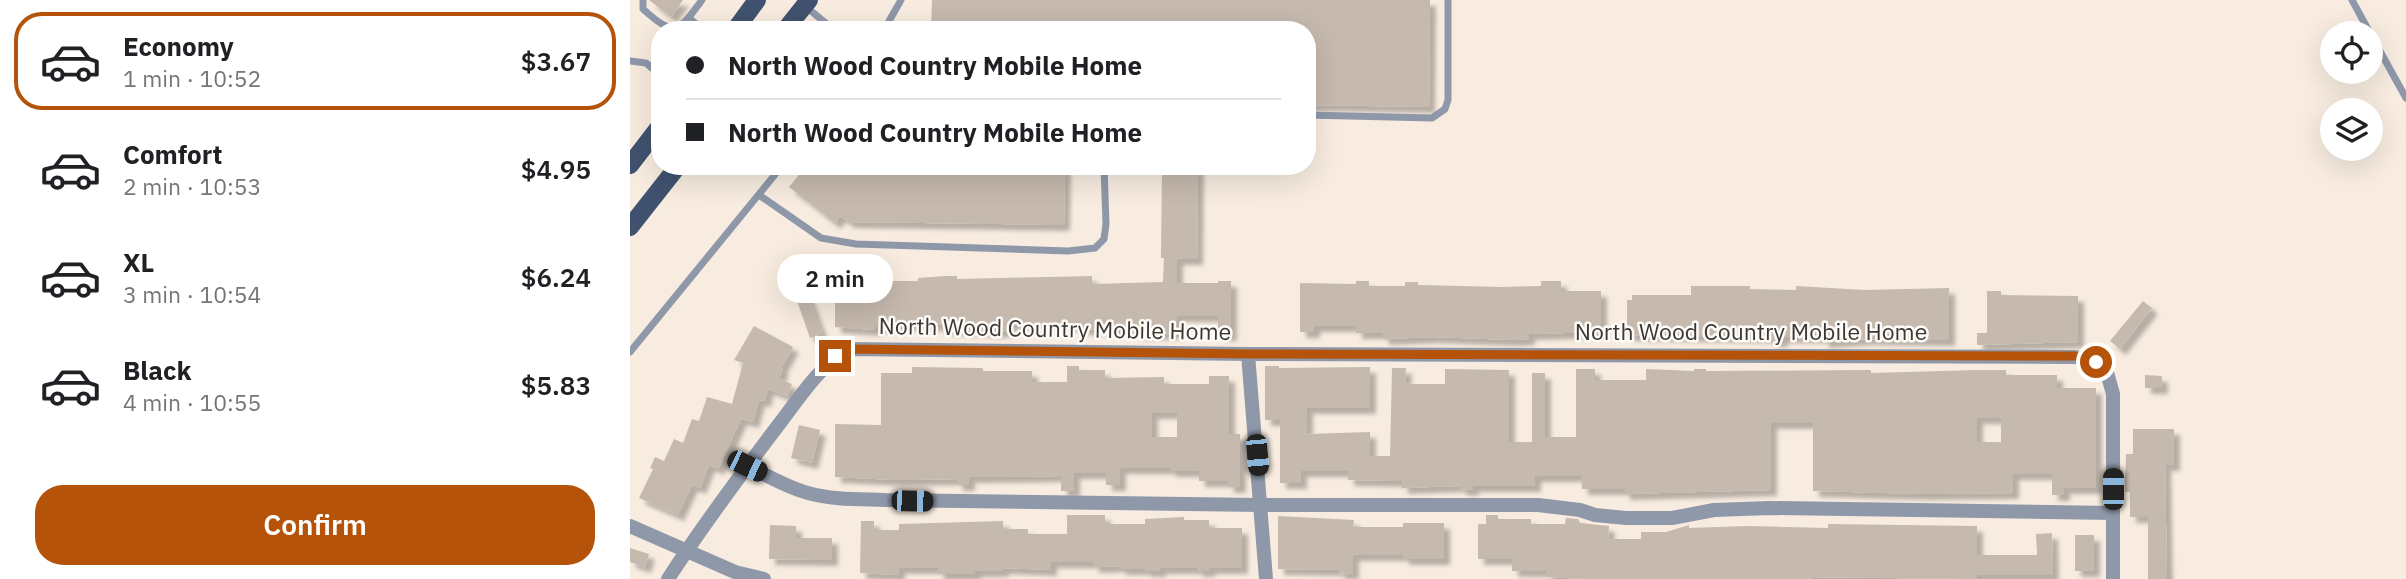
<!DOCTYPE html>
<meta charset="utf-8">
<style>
body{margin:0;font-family:"IBM Plex Sans",sans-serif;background:#f6f6f6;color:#202124;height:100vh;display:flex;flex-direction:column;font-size:26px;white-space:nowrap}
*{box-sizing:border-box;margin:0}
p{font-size:23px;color:#757577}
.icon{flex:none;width:38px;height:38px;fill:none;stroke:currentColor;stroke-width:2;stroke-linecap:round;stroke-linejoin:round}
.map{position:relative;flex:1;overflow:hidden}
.details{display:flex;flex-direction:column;background:#fff;width:630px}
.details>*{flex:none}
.banner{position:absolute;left:21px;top:21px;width:665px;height:154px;border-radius:28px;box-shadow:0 7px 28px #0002;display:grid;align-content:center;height:154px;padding:0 35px;background:#fff}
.fabs{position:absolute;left:1690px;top:21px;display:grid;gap:14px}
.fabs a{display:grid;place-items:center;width:63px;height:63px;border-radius:50%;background:#fff;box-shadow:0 7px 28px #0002;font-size:35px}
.end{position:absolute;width:32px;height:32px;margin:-16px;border:9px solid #b45309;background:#fff;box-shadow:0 0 0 4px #fff}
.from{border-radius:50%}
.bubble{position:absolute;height:49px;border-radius:24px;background:#fff;box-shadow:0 7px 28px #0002;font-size:23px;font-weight:600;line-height:49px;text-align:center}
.car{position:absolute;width:21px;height:42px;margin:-21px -10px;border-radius:9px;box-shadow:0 0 5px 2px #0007;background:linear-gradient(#222 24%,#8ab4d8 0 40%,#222 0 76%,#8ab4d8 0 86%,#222 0)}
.banner b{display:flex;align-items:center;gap:24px;height:66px;font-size:26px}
.banner b+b{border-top:2px solid #e0e0e0}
.banner i{width:18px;height:18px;background:#202124}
ul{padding:12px 0 0;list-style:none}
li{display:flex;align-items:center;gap:21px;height:98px;margin:0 14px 10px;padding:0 21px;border:4px solid transparent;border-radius:28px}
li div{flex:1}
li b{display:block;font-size:26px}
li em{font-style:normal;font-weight:600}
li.active{border-color:#b45309}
li>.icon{width:63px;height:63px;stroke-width:1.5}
.action{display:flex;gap:14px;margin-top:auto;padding:14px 35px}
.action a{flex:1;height:80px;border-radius:28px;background:#b45309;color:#fff;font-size:28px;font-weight:600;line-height:80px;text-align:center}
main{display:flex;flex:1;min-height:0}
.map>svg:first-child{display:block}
.building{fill:#c6b9ae;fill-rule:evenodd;filter:url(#shadow)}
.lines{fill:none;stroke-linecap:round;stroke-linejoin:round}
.service{stroke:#8e98a9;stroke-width:7}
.minor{stroke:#8e98a9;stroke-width:14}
.primary{stroke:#40526f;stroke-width:18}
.route{stroke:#b45309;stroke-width:9}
.labels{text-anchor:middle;stroke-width:5;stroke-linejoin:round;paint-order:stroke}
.street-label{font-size:23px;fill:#3c3733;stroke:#fdfbf8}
</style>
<main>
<section class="details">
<ul>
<li class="active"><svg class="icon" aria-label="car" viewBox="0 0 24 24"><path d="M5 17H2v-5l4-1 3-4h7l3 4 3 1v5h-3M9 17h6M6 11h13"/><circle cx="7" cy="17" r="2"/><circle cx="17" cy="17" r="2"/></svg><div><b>Economy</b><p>1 min · 10:52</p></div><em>$3.67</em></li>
<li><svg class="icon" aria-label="car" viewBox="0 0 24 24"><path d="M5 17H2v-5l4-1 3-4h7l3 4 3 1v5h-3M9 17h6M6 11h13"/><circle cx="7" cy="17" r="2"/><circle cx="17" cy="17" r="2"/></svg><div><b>Comfort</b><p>2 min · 10:53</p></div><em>$4.95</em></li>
<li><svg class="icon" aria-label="car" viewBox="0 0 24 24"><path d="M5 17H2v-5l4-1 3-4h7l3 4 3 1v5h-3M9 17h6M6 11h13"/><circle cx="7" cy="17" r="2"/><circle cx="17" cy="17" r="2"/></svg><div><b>XL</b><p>3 min · 10:54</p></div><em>$6.24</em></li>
<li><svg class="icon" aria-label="car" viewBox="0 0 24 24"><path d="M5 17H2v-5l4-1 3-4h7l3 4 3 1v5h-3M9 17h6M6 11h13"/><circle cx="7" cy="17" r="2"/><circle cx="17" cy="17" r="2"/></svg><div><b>Black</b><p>4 min · 10:55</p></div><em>$5.83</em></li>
</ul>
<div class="action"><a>Confirm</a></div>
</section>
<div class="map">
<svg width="1776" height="579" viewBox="0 0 1776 579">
<defs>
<filter id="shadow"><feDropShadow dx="6" dy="6" stdDeviation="2" flood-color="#0004"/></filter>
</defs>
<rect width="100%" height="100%" fill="#f8ece0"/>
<g class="building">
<path d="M19,0H53L41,17Z"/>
<path d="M302,0H800L799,107L677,105V30H301Z"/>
<path d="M176,166H435L434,225L219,222L210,216L205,223L159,187Z"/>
<path d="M532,166H568L567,259H547V283H588V281H601V335H588V316H547V333L517,334H506V330L451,329V326L423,324H379V330L368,332L315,329V325H271V327H245V330L205,327V277L245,276V281H288V278L315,276H327V279L462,276V284L533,282L534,258H531Z"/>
<path d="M726,281H739V286H775V282H788V285L872,287L911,286V281H931V291H971V332L899,334V339L885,340L803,337L753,339V333H726V326H684V332H670V283L726,284Z"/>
<path d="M1061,286H1120V289L1166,290V286L1235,290L1319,288V340L1235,339L1193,342V337H1152V341H1139V337L997,335V300H1002V295H1061Z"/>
<path d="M175,288L192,334L180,338L164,292Z"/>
<path d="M1357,291H1371V295L1448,296V342L1347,345V333H1357Z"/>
<path d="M1513,301L1522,308L1490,349L1480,341Z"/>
<path d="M124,326L163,347L151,368H153L149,379L162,384L157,396L138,389L135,401L129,400L123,422L111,419L88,469L79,465L70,488L62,485L48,515L9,498L23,469L20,468L25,457L34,461L44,439L53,443L62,419L69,421L77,397L102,404L113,363L104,360Z"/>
<path d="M437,366H449V370H475V378L534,377V384H579V376H599V434H610V487H598V481H569V471H540V468H490V485H476V473H444V491H431V476L339,477V485H327V479L267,480L205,477V424L251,425V373H282V367L353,368V371H402V382H437ZM522,413H547V437H522Z"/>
<path d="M635,366H649V368L740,367V408H677V434L740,432V456H760L762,368H776L775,383L779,384H815V369L879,370V442H902V373H915V437H946V369H965V380H1016V369L1064,371V369H1076V371L1241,370V373L1347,370H1376V375H1427V388H1466V488H1434V495H1422V474H1383V493L1292,494L1183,491V423H1141V490L994,494V489H952L951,476H905V486H843V490L830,489V486L772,488V481L718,480V471H671V483H650V420H635ZM1347,418H1371V442H1347Z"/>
<path d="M1515,375L1532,376V388H1515Z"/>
<path d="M169,425L190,430L182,463L161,458Z"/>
<path d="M1503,429H1544V465H1535L1537,579H1518V517H1500V492H1495V481L1496,454H1503Z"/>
<path d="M437,515H475V524H515V519L554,517V520H579V528H612V568H579V571H567V568H530V571H515V569H490V566L463,567V562H421V570L373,568V571H345V574H308V568H269V575L230,573L231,521H244V530H269V524L373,521V529H398V534H437Z"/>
<path d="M856,515H868V519H901V524H935L936,518L948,519L950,523L979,526L978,539H1011V532H1036L1059,525V528L1117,526L1198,528V524L1347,526V555H1407L1406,534L1422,533L1423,575H1347V579L1183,577V579H960L916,577V571H882V559H848V524H856Z"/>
<path d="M648,516L724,520L723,527H773V523H814V559H773V555H723V574L709,573V570L648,569Z"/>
<path d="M140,525L166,526V538H202V560L139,559Z"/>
<rect x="1445" y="535" width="19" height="36"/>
<path d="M0,548L19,554L15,567L0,562Z"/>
</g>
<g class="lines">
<g class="service">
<path d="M13,0V9C45,38 48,32 72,0"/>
<path d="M1722,0L1740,33"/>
<path d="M175,6L204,30"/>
<path d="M59,18L73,30"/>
<path d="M254,30L271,0"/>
<path d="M1741,35L1776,98"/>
<path d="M0,61L16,63L30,75"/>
<path d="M677,115L802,118L815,109L818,100V0"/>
<path d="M129,195L191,238L226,244L438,251L465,248L474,239L476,224L474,166"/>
<path d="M0,352L152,166"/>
</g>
<g class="minor">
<path d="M618,354L636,579"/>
<path d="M117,466C137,475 156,487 178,493C203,500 229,499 255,500L631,505H908L950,510L965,515L996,518H1042L1084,510L1140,508L1483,513"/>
<path d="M0,526L105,572L134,579"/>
<path d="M38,579C73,525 111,474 150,423C170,397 191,364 219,349L618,354L1445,357L1466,362L1476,369L1483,394V579"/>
</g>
<g class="primary">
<path d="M105,30L127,0"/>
<path d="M155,30L179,0"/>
<path d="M0,165L30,126"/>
<path d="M0,227L48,166"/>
</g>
</g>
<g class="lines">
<path class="route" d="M205,356L219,349L618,354L1445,356L1466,362"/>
</g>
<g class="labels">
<g class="street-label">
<text transform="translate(425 329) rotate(1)" y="8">North Wood Country Mobile Home</text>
<text x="1121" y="340">North Wood Country Mobile Home</text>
</g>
</g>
</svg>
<div class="fabs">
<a><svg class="icon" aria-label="locate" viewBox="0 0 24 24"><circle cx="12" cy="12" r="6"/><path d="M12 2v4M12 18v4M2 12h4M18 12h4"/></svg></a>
<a><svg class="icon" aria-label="layers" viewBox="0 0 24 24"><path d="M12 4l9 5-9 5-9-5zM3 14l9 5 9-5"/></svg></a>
</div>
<i class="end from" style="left:1466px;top:362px"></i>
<i class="end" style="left:205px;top:356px"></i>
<div class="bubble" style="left:147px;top:254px;width:116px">2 min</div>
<i class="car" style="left:627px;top:455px;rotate:175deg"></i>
<i class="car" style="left:117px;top:466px;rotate:116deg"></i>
<i class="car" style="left:1483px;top:489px;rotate:0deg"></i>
<i class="car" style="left:282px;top:501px;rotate:91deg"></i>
<div class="banner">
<b><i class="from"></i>North Wood Country Mobile Home</b>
<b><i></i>North Wood Country Mobile Home</b>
</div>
</div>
</main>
